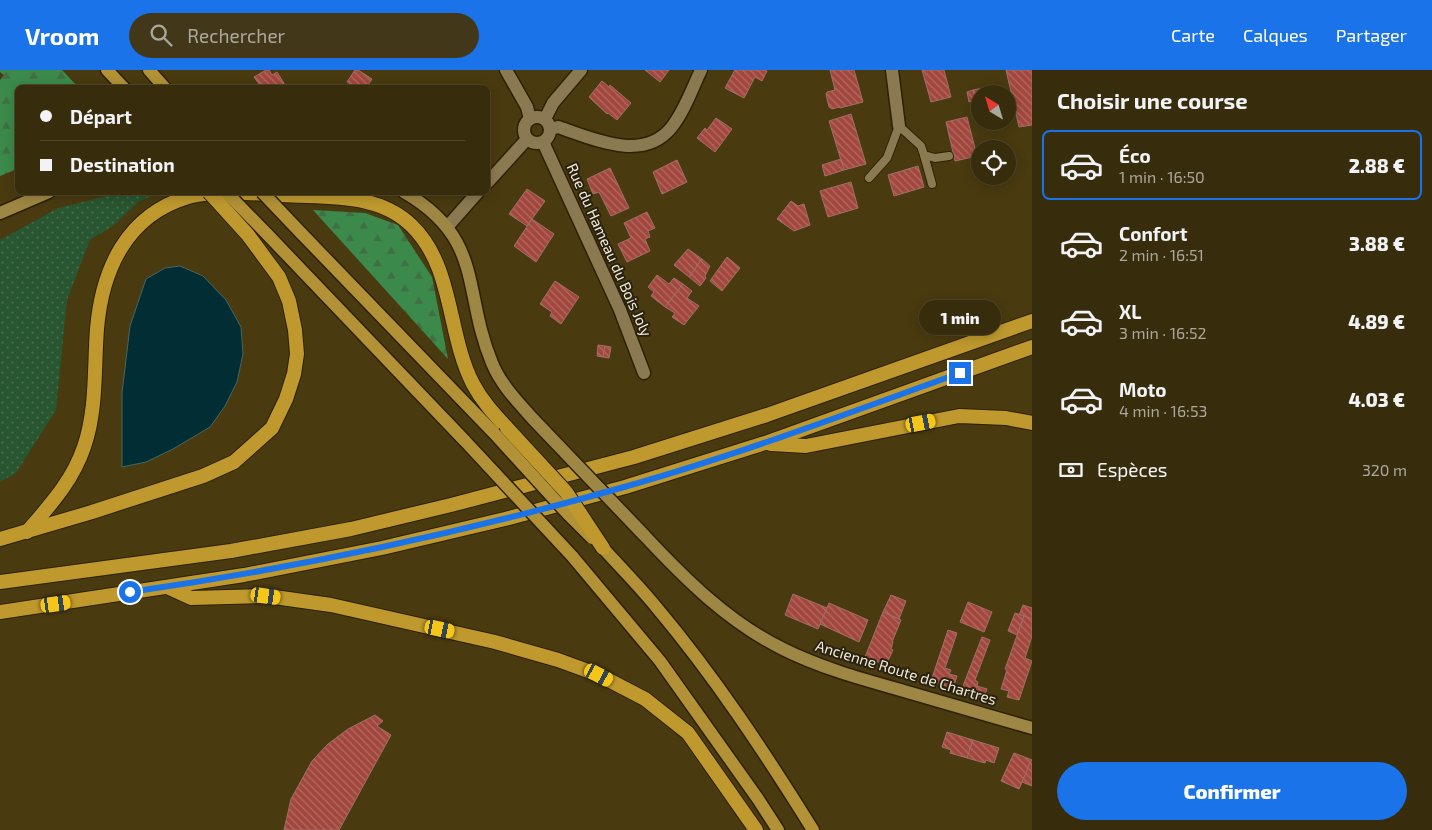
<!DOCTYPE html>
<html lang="fr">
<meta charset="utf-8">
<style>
body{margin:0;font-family:"Exo 2",sans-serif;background:#423819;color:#f1f3f6;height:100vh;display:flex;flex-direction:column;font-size:19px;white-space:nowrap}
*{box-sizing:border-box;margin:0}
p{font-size:16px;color:#aaa79d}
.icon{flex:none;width:28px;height:28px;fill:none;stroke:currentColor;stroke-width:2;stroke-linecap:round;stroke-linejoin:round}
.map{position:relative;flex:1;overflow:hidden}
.panel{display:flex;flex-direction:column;background:#372c0b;width:400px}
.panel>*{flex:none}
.hud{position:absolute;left:15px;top:15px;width:475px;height:110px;border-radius:8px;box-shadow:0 2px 12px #0003,0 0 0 1px #51482c;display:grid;align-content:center;height:110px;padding:0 25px;background:#372c0b}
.needle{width:32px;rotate:322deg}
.controls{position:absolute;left:971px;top:15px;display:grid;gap:10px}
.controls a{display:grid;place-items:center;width:45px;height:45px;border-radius:50%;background:#372c0b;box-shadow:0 2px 12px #0003,0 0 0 1px #51482c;font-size:25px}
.end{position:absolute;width:22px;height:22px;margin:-11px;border:6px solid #1a73e8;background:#fff;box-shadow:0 0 0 2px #fff}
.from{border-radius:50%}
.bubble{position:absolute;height:35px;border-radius:18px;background:#372c0b;box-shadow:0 2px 12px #0003,0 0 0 1px #51482c;font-size:16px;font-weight:800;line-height:35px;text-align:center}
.car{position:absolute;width:15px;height:30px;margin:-15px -8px;border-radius:6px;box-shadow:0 0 4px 1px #0007;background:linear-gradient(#f5c518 24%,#345 0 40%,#f5c518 0 76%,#345 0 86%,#f5c518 0)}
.hud b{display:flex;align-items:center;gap:18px;height:48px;font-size:19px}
.hud b+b{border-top:1px solid #51482c}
.hud i{width:12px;height:12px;background:#f1f3f6}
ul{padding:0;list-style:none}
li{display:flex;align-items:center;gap:15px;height:70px;margin:0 10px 8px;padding:0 15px;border:2px solid transparent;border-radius:8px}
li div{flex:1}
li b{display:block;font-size:19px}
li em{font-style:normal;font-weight:800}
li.current{border-color:#1a73e8}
li>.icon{width:45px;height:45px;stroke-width:1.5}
h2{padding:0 25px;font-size:22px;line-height:60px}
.pay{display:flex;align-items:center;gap:12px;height:55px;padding:0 25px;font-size:19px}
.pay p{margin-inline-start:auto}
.cta{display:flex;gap:10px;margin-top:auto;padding:10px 25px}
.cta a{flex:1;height:58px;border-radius:30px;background:#1a73e8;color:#fff;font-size:20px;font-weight:800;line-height:58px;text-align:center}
header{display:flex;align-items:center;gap:30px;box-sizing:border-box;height:70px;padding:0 25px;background:#1a73e8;color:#fff}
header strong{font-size:24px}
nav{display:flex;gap:28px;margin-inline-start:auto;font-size:18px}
.search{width:350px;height:45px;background:#423819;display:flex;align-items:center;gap:12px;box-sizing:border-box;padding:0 18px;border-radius:28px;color:#aaa79d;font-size:19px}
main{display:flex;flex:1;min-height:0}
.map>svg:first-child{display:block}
.grass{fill:url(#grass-dots)}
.forest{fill:url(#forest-firs)}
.water{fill:#002e34;stroke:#486663}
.building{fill:url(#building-back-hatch);stroke:#9f7069}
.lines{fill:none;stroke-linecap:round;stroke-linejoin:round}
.service-casing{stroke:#2d2102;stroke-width:10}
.minor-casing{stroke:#2d2102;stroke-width:15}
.tertiary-casing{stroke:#2d2102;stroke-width:15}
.secondary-casing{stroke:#2d2102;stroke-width:15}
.primary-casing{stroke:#2d2102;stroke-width:15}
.trunk-casing{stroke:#2d2102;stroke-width:16}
.service{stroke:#8b7a51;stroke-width:8}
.minor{stroke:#8b7a51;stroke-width:12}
.tertiary{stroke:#8b7a51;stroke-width:12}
.secondary{stroke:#9e8644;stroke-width:12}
.primary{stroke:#b29137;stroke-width:12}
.trunk{stroke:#bf992e;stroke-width:14}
.secondary-bridge-casing{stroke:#2d2102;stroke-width:15;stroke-linecap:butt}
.primary-bridge-casing{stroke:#2d2102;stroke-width:15;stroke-linecap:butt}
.trunk-bridge-casing{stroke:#2d2102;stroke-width:16;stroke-linecap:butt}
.secondary-bridge{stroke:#9e8644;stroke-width:12}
.primary-bridge{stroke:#b29137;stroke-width:12}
.trunk-bridge{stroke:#bf992e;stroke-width:14}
.route{stroke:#1a73e8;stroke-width:6}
.labels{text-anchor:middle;stroke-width:4;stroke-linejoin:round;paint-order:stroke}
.street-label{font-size:15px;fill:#f1e8d2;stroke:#292211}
</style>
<header>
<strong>Vroom</strong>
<div class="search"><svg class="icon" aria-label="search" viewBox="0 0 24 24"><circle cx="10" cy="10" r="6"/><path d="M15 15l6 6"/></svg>Rechercher</div>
<nav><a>Carte</a><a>Calques</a><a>Partager</a></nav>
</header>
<main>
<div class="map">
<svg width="1032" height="760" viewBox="0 0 1032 760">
<defs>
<pattern id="grass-dots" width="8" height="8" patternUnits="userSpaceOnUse" patternTransform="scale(1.25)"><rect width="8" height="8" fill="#285630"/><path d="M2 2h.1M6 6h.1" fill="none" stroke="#486e4d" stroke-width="1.8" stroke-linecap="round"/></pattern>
<pattern id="forest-firs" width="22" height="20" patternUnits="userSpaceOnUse" patternTransform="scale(1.25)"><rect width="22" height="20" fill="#3b8a4b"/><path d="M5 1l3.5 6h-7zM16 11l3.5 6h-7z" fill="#406f46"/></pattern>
<pattern id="building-back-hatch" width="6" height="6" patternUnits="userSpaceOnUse" patternTransform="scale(1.25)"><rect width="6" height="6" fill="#a2473e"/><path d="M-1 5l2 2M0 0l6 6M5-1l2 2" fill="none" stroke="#b46a62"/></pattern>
</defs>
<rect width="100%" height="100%" fill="#493a0f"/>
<path class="grass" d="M145,123H158L138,132L114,155L90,170L67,230L56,340L16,403L0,412V170L58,138L107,126Z"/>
<g class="forest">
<path d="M0,0H62L78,17L18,18L17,99L0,106V10L4,5L0,2Z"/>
<path d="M313,140L365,143L398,155L432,207L448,289Z"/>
</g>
<path class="water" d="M180,196L203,206L226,230L241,257L243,284L237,312L225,336L210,357L173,379L146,392L122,397V323L130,256L146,209L165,198Z"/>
<g class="building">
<path d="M266,0H269L272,5L277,2L285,15L281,18H264L261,13L259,14L254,7Z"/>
<path d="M355,0H358L372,9L366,18H350L352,15L347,12Z"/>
<path d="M645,0H669L660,12Z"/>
<path d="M735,0H765L767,1L762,11L755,7L744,28L725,18Z"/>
<path d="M830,0H854L863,32L840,38L839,37L832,39L829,37L826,24L827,22L835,20Z"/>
<path d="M922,0H944L951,27L931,32Z"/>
<path d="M1006,0H1032V55L1019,57Z"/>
<path d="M602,11L609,17L610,15L631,33L617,50L608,43L607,44L589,27Z"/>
<path d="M988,17L989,24H980V29L975,30L973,20Z"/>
<path d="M973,20L975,30L969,32L967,22Z"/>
<path d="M851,44L866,94L844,100L829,51Z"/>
<path d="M967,47L977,86L955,91L946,52Z"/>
<path d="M716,48L732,59L715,82L697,68L705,58L707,60Z"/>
<path d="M841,89L844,100L825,106L822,95Z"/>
<path d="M677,90L687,112L662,124L653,102Z"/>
<path d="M918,96L924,117L894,126L888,105Z"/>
<path d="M610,98L629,138L611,146L599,122L593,124L587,109Z"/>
<path d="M851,112L858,138L828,147L820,121Z"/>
<path d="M527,119L545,131L527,156L509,144Z"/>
<path d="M791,131L798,136L804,134L810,155L794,161L777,149Z"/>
<path d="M647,142L655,158L648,161L650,167L645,169L650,181L627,192L618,174L631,168L624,153Z"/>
<path d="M532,149L554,164L536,192L514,176Z"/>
<path d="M688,179L702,189L689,207L674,195Z"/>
<path d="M727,187L740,198L722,221L710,211Z"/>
<path d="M702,189L710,196L705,206L706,208L700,216L689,207Z"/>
<path d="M657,205L669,214L674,208L683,214L665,237L651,226L654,222L648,217Z"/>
<path d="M555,211L579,227L561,254L550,246L552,242L540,234Z"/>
<path d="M683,214L692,221L687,228L699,236L684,255L672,247L675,243L665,237Z"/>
<path d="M598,275L605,276L603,287L597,286Z"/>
<path d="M605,276L611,277L609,288L603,287Z"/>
<path d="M793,524L827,538L818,559L785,545Z"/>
<path d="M891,525L906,531L899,549L883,542Z"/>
<path d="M968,532L992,542L984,562L960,552Z"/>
<path d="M829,533L868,550L859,572L820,554Z"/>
<path d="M1023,535L1032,538V549L1019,545Z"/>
<path d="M883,542L901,550L892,572H893L891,579L893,580L886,595L865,587Z"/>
<path d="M1015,543L1024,546L1017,565L1008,561Z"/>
<path d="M1024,546L1032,549V566L1025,588L1032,591L1019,630L1007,627L1009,621L1001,619L1007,600L1005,599Z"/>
<path d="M948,560L957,563L945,598L951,600L949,604L957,606L953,618L931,611Z"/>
<path d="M982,567L990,570L975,610L978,612L977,616L987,619L983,629L961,621Z"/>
<path d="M375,645L383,651L377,656L391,665L339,760H284L291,729L312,691L328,674L348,659Z"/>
<path d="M947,662L973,670L967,688L950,683L951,680L942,677Z"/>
<path d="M973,670L999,678L994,693L986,690L985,693L967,688Z"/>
<path d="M1014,683L1032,690L1019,719L1001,711Z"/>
<path d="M1030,693L1032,694V716L1022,712Z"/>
</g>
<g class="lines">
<g class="service-casing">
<g id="service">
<path d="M924,85L932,114"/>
<path d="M869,108L887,88L899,56L921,76L924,85L935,88L949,86"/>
</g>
</g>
<g class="minor-casing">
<g id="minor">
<path d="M892,0L899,56"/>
<path d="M545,49L553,33L581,0"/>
<path d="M550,59L558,57C592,68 642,93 671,58C684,42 692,19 701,0"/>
<path d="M543,72L620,240L644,303"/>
</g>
</g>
<g class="tertiary-casing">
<g id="tertiary">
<path d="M506,0L527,37L530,49"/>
<circle cx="537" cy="60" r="13"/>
<path d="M488,112L527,69"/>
<path d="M448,156L478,122"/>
</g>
</g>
<g class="secondary-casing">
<g id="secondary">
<path d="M404,122C485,169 462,221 492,293C501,315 518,332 533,349"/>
<path d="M0,143L49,122"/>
<path d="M643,464C685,509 728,552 783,579C819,597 858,608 897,619C942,632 987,645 1032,658"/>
</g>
</g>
<g class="primary-casing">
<g id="primary">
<path d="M107,0L124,18"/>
<path d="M149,0L165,18"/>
<path d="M301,163L494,363"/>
<path d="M267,164L465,371"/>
<path d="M603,478C621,498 640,517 657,538C715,607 765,683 813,760"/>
<path d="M572,486L660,591L758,729L778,760"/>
</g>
</g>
<g class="trunk-casing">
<g id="trunk">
<path d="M771,374L806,376L959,346L1006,348L1032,353"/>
<path d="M27,462C50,435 72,412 84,377C97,339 94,298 97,259C102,199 127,145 188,127C213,120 256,123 282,125C326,128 378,122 412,156C454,197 447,264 473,314C482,331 494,344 507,358"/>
<path d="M0,469L92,442L203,406L234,392L272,358L286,329L294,304L297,284L295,260L289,231L279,207L248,165"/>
<path d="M0,512L231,481L351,459L451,435L634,387L767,345L1032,251"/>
<path d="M167,517L191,528L267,526L331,535L495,572L558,590L599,605L645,629L688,663L756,760"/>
<path d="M0,542L244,505L382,478L505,449L625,417L765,373L1032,277"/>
</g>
</g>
<use href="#service" class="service"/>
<use href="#minor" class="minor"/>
<use href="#tertiary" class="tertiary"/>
<use href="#secondary" class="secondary"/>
<use href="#primary" class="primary"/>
<use href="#trunk" class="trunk"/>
<g class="secondary-bridge-casing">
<path id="secondary-bridge" d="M533,349L643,464"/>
</g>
<g class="primary-bridge-casing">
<g id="primary-bridge">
<path d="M226,122L267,164"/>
<path d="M262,122L301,163"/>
<path d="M494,363L567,443L592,468"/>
<path d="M465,371L572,486"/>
</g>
</g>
<g class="trunk-bridge-casing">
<g id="trunk-bridge">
<path d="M209,122L248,165"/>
<path d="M507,358L566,422L603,478"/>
</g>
</g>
<use href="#secondary-bridge" class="secondary-bridge"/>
<use href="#primary-bridge" class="primary-bridge"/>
<use href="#trunk-bridge" class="trunk-bridge"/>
</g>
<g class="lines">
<path class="route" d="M130,522C297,498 462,463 624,417C738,385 848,343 960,303"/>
</g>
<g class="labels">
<g class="street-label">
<text transform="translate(609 180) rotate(66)" y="5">Rue du Hameau du Bois Joly</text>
<text transform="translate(906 603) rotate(17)" y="5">Ancienne Route de Chartres</text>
</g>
</g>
</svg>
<div class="controls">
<a><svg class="needle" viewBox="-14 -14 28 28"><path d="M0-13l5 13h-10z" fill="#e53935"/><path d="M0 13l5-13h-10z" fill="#aaa79d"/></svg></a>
<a><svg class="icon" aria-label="locate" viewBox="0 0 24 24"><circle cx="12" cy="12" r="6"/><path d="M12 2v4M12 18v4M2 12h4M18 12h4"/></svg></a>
</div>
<i class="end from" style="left:130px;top:522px"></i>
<i class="end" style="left:960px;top:303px"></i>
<div class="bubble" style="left:919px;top:230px;width:82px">1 min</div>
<i class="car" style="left:921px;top:353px;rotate:79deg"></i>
<i class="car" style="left:266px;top:526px;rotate:98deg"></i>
<i class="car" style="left:56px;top:534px;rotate:82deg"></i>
<i class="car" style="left:440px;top:559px;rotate:102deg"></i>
<i class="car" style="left:599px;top:605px;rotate:118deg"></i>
<div class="hud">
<b><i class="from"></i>Départ</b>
<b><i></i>Destination</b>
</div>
</div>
<section class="panel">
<h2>Choisir une course</h2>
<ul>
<li class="current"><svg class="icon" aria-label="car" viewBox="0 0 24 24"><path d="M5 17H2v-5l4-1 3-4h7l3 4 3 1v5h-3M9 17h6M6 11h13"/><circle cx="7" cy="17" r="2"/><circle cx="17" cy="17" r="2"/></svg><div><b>Éco</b><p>1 min · 16:50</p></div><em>2.88 €</em></li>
<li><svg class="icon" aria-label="car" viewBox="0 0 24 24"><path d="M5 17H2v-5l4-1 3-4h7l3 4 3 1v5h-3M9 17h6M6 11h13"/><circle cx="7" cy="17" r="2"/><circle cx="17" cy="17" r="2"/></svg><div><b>Confort</b><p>2 min · 16:51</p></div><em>3.88 €</em></li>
<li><svg class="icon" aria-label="car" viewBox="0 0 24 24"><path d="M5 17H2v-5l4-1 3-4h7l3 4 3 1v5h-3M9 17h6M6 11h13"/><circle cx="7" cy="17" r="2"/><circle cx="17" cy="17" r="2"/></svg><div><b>XL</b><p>3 min · 16:52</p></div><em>4.89 €</em></li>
<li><svg class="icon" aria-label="car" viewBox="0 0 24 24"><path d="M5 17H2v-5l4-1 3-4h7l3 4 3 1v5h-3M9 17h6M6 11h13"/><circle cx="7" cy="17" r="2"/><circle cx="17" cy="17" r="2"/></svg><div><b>Moto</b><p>4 min · 16:53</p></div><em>4.03 €</em></li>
</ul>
<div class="pay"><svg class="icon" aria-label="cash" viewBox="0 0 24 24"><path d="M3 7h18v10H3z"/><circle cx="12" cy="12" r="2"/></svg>Espèces<p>320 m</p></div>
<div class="cta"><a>Confirmer</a></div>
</section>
</main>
